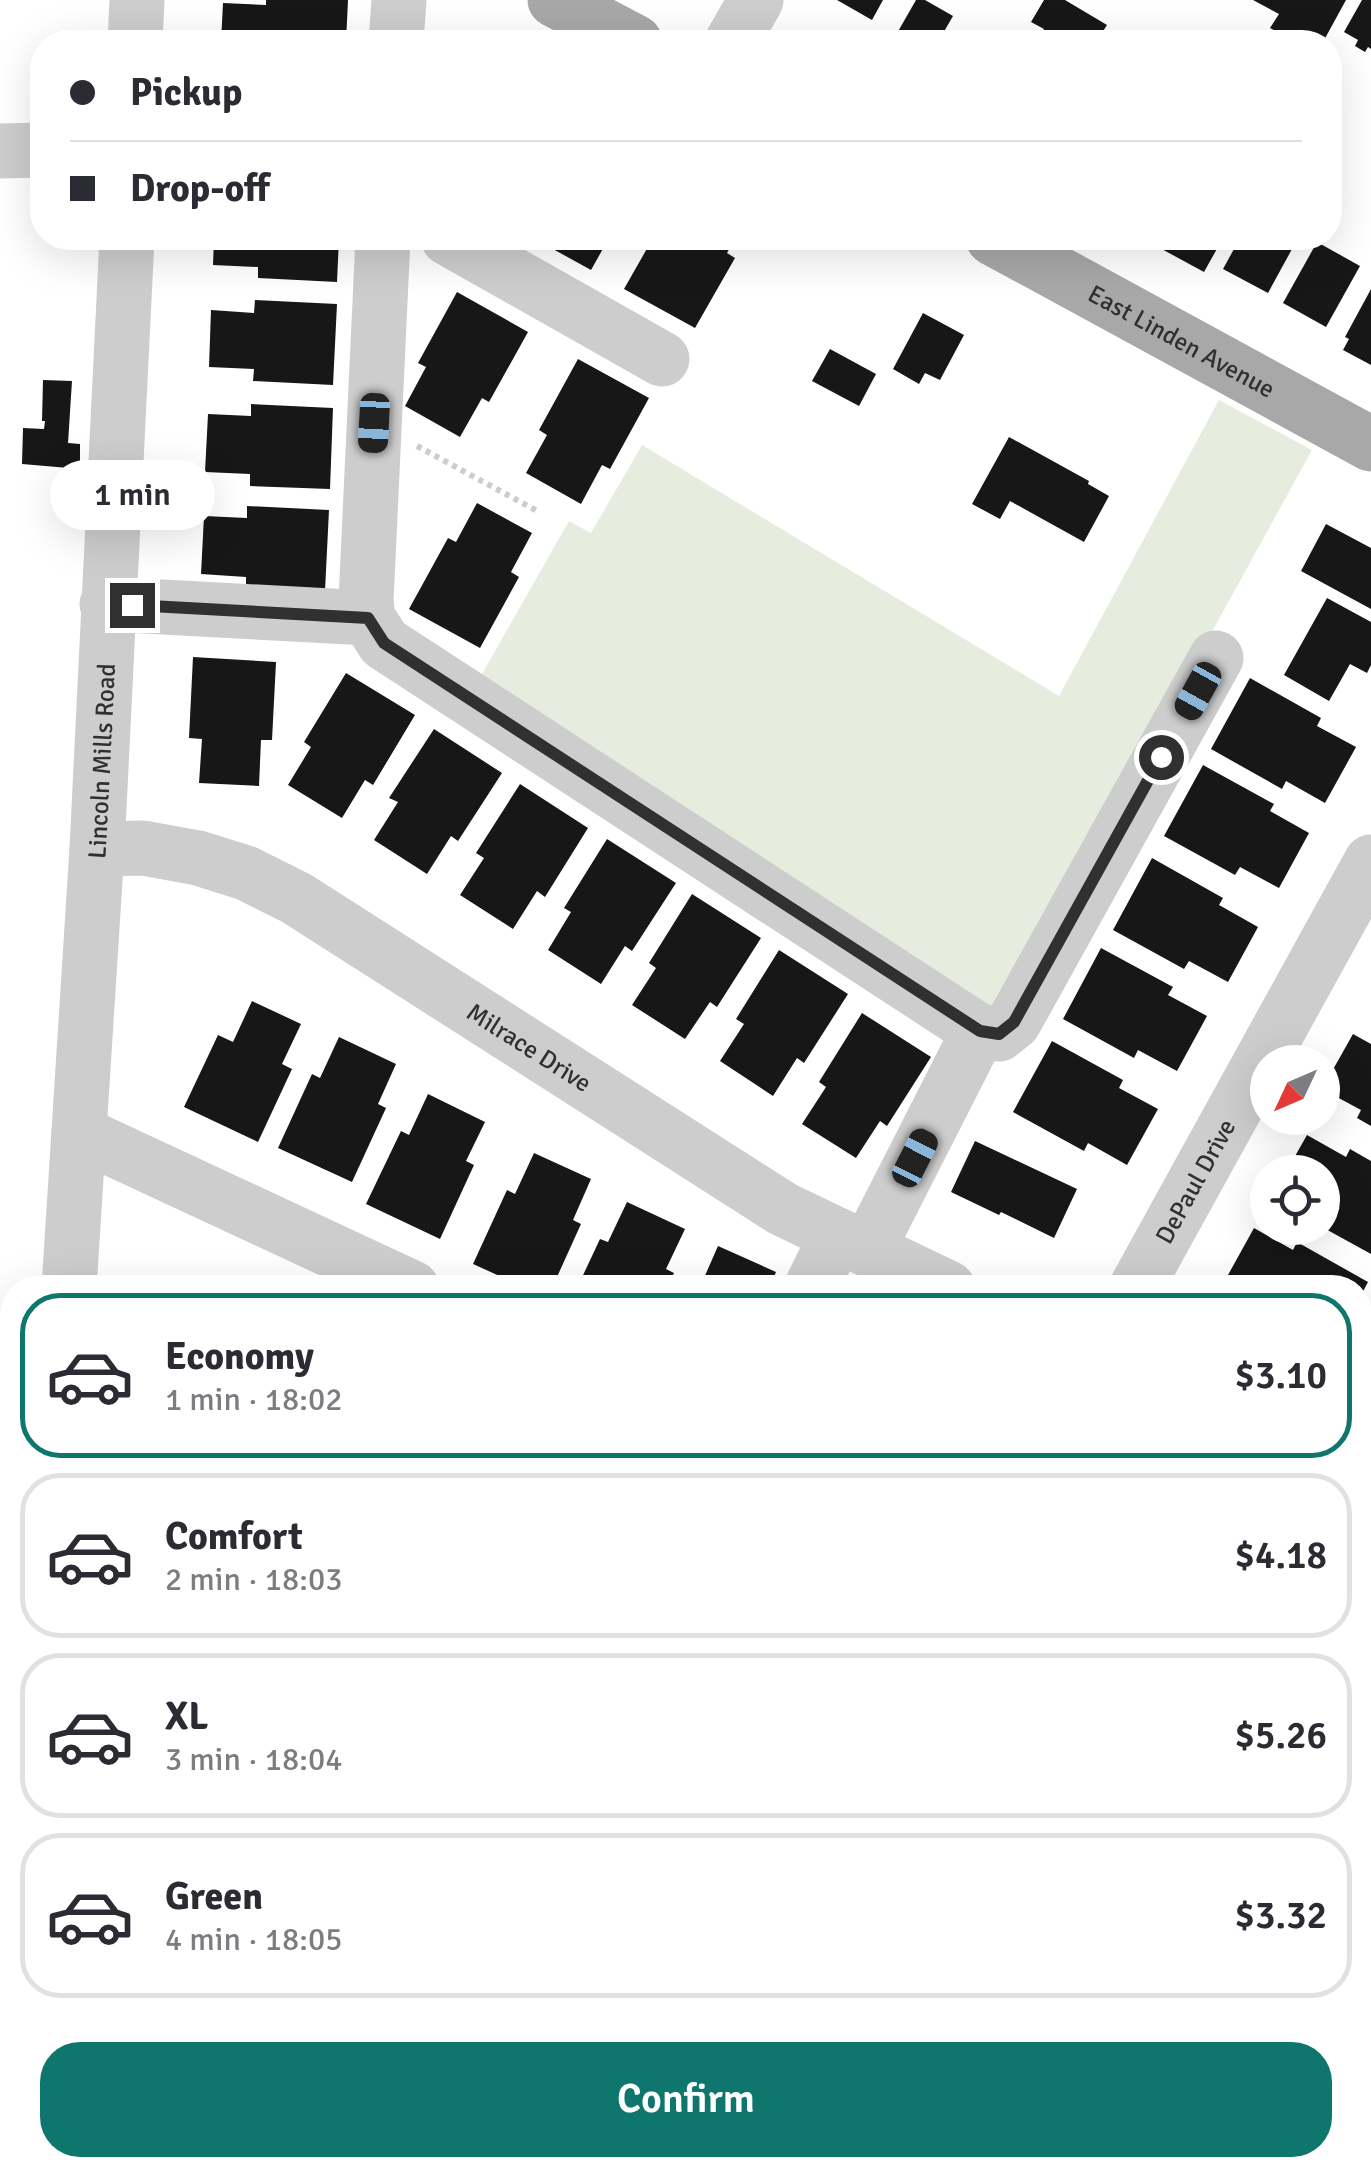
<!DOCTYPE html>
<meta charset="utf-8">
<style>
body{margin:0;font-family:Signika,sans-serif;background:#f7f7f7;color:#2b2b33;height:100vh;display:flex;flex-direction:column;font-size:38px;white-space:nowrap}
*{box-sizing:border-box;margin:0}
p{font-size:32px;color:#7c7c81}
.icon{flex:none;width:55px;height:55px;fill:none;stroke:currentColor;stroke-width:2;stroke-linecap:round;stroke-linejoin:round}
.map{position:relative;flex:1;overflow:hidden}
.sheet{position:absolute;left:0px;top:1275px;width:1372px;height:902px;display:flex;flex-direction:column;background:#fff;border-radius:40px 40px 0 0;box-shadow:0 10px 40px #0002}
.sheet>*{flex:none}
.top-card{position:absolute;left:30px;top:30px;width:1312px;height:220px;border-radius:40px;box-shadow:0 10px 40px #0002;display:grid;align-content:center;height:220px;padding:0 40px;background:#fff}
.needle{width:65px;rotate:226deg}
.fabs{position:absolute;left:1250px;top:1045px;display:grid;gap:20px}
.fabs a{display:grid;place-items:center;width:90px;height:90px;border-radius:50%;background:#fff;box-shadow:0 10px 40px #0002;font-size:50px}
.end{position:absolute;width:45px;height:45px;margin:-22px;border:12px solid #303030;background:#fff;box-shadow:0 0 0 5px #fff}
.from{border-radius:50%}
.bubble{position:absolute;height:70px;border-radius:35px;background:#fff;box-shadow:0 10px 40px #0002;font-size:32px;font-weight:600;line-height:70px;text-align:center}
.car{position:absolute;width:30px;height:60px;margin:-30px -15px;border-radius:12px;box-shadow:0 0 8px 2px #0007;background:linear-gradient(#222 24%,#8ab4d8 0 40%,#222 0 76%,#8ab4d8 0 86%,#222 0)}
.top-card b{display:flex;align-items:center;gap:35px;height:95px;font-size:38px}
.top-card b+b{border-top:2px solid #e1e1e2}
.top-card i{width:25px;height:25px;background:#2b2b33}
ul{padding:18px 0 0;list-style:none}
li{display:flex;align-items:center;gap:30px;height:165px;margin:0 20px 15px;padding:0 20px;border:5px solid #e1e1e2;border-radius:40px}
li div{flex:1}
li b{display:block;font-size:38px}
li em{font-style:normal;font-weight:600}
li.current{border-color:#0f766e}
li>.icon{width:90px;height:90px;stroke-width:1.5}
.action{display:flex;gap:20px;margin-top:auto;padding:20px 40px}
.action a{flex:1;height:115px;border-radius:40px;background:#0f766e;color:#fff;font-size:40px;font-weight:600;line-height:115px;text-align:center}
.map>svg:first-child{display:block}
.green{fill:#e6edde}
.forest{fill:url(#forest-crowns)}
.building{fill:#171717}
.lines{fill:none;stroke-linecap:round;stroke-linejoin:round}
.path{stroke:#cdcdcd;stroke-width:6;stroke-dasharray:5 5;stroke-linecap:butt}
.minor{stroke:#cdcdcd;stroke-width:55}
.major{stroke:#a8a8a8;stroke-width:55}
.route{stroke:#303030;stroke-width:12}
.labels{text-anchor:middle;stroke-width:10;stroke-linejoin:round;paint-order:stroke}
.street-label{font-size:25px;fill:#303030;stroke:#fff}
</style>
<div class="map">
<svg width="1371" height="2177" viewBox="0 0 1371 2177">
<defs>
<pattern id="forest-crowns" width="20" height="18" patternUnits="userSpaceOnUse" patternTransform="scale(2.5)"><rect width="20" height="18" fill="#e6edde"/><path d="M2 6a3 3 0 1 1 6 0M12 15a3 3 0 1 1 6 0" fill="none" stroke="#c6ccbf"/></pattern>
</defs>
<rect width="100%" height="100%" fill="#fff"/>
<g class="green">
<path d="M1219,400L1312,450L1001,1015L474,688L569,521L591,533L642,445L1059,696Z"/>
<path d="M1371,1870V1980L1360,1989V1875Z"/>
<path d="M720,2165H1082L1097,2177H681Z"/>
</g>
<g class="forest">
<path d="M1360,1795L1371,1800V1870L1360,1875Z"/>
<path d="M12,2104V2165H517L480,2177H0V2112Z"/>
</g>
<g class="building">
<path d="M266,0H348L346,42H221L223,3L266,5Z"/>
<path d="M837,0H883L872,20Z"/>
<path d="M916,0H925L953,16L938,42H892Z"/>
<path d="M1044,0H1065L1107,25L1096,42H1040L1037,41L1044,29L1031,22Z"/>
<path d="M1253,0H1346L1323,42H1296L1270,28L1279,14Z"/>
<path d="M1362,0H1371V49L1368,47L1365,52L1355,46L1358,40L1344,32Z"/>
<path d="M214,238H339L337,282L258,278V267L213,265Z"/>
<path d="M533,238H609L591,270Z"/>
<path d="M653,238H735L727,253L735,258L695,328L624,289Z"/>
<path d="M1164,238H1223L1204,272L1158,247Z"/>
<path d="M1240,238H1298L1268,293L1223,269Z"/>
<path d="M1317,242L1360,266L1326,327L1283,303Z"/>
<path d="M1371,289V365L1343,350L1349,339L1345,337Z"/>
<path d="M457,292L528,332L489,402L482,398L460,437L405,406L426,367L418,363Z"/>
<path d="M255,300L337,304L333,385L253,381L254,369L209,367L211,310L254,313Z"/>
<path d="M923,313L964,335L940,380L925,373L919,384L893,369Z"/>
<path d="M830,349L876,374L859,406L812,381Z"/>
<path d="M578,359L649,398L610,469L602,465L581,504L526,473L547,435L539,430Z"/>
<path d="M43,380L72,381L68,443L80,444V469L22,464L23,428L44,429L45,421H42Z"/>
<path d="M251,404L333,408L330,489L250,486V474L205,472L208,414L251,416Z"/>
<path d="M1009,437L1089,481L1088,484L1109,496L1084,542L1010,501L1000,519L972,504Z"/>
<path d="M477,503L532,533L511,572L519,577L480,648L409,609L448,538L456,542Z"/>
<path d="M247,506L329,510L325,591L246,588V577L201,574L204,516L247,518Z"/>
<path d="M1326,524L1371,548V609L1301,571Z"/>
<path d="M1327,598L1371,622V665L1367,673L1350,664L1329,701L1284,675Z"/>
<path d="M193,657L276,662L272,740H261L259,786L199,783L202,739L189,738Z"/>
<path d="M346,673L415,715L373,785L365,780L342,818L288,785L311,747L304,742Z"/>
<path d="M1250,678L1321,718L1317,726L1356,747L1325,803L1286,781L1282,789L1211,749Z"/>
<path d="M434,729L502,773L458,841L451,836L427,874L374,840L398,802L389,798Z"/>
<path d="M1203,765L1274,804L1270,811L1309,833L1279,888L1240,867L1235,875L1164,836Z"/>
<path d="M520,784L588,828L545,897L537,891L513,929L460,895L484,858L476,853Z"/>
<path d="M607,839L676,883L632,951L625,946L601,984L548,950L571,912L564,908Z"/>
<path d="M1152,858L1223,898L1219,905L1258,927L1228,982L1189,961L1184,969L1113,930Z"/>
<path d="M692,894L761,938L717,1007L710,1002L685,1039L632,1005L656,968L649,963Z"/>
<path d="M1101,948L1173,987L1168,995L1207,1016L1177,1071L1138,1050L1134,1058L1063,1019Z"/>
<path d="M779,950L848,994L804,1063L797,1058L773,1096L720,1061L744,1024L736,1019Z"/>
<path d="M252,1001L301,1024L282,1064L292,1069L258,1142L184,1107L218,1035L233,1042Z"/>
<path d="M862,1013L931,1057L887,1126L880,1121L856,1158L802,1124L826,1087L819,1082Z"/>
<path d="M1353,1034L1371,1044V1126L1357,1118L1361,1110L1322,1089Z"/>
<path d="M339,1037L396,1064L378,1104L386,1108L352,1182L278,1148L312,1074L320,1078Z"/>
<path d="M1052,1041L1123,1080L1119,1088L1158,1109L1127,1165L1088,1143L1084,1151L1013,1112Z"/>
<path d="M428,1094L485,1122L466,1161L474,1165L440,1239L366,1204L401,1131L409,1135Z"/>
<path d="M1307,1135L1346,1157L1350,1149L1371,1161V1254L1322,1227V1172H1286Z"/>
<path d="M975,1141L1077,1189L1054,1238L1001,1212L999,1215L951,1192Z"/>
<path d="M534,1153L591,1179L573,1220L581,1224L552,1288H526L473,1264L507,1190L515,1194Z"/>
<path d="M627,1202L685,1229L666,1269L674,1273L667,1288H577L600,1239L608,1242Z"/>
<path d="M1254,1228L1293,1250L1297,1242L1368,1282L1360,1297V1288H1230L1223,1284Z"/>
<path d="M718,1246L776,1272L769,1288H690L692,1283L700,1287Z"/>
<path d="M1365,1626L1371,1629V1718L1360,1713V1636Z"/>
<path d="M6,1917L12,1921V2022L0,2014V1927Z"/>
</g>
<g class="lines">
<path class="path" d="M417,446L539,512"/>
<g class="minor">
<path d="M135,42L137,0"/>
<path d="M396,42L399,0"/>
<path d="M732,42L756,0"/>
<path d="M0,151L42,150"/>
<path d="M383,238L366,601L368,618L384,643L979,1031L999,1034L1014,1022L1216,658"/>
<path d="M448,238L662,359"/>
<path d="M107,604L368,618"/>
<path id="s1" d="M97,849L143,848L198,858L246,873L296,898L783,1209L948,1288"/>
<path d="M79,1133L412,1288"/>
<path d="M868,1249L979,1031"/>
<path id="s2" d="M69,1288L97,849L127,238"/>
<path d="M811,1288L837,1235"/>
<path id="s3" d="M1136,1288L1371,862"/>
<path d="M1360,1389L1371,1368"/>
<path d="M1360,1482L1371,1487"/>
<path d="M0,1724L12,1687"/>
<path d="M1360,1780L1371,1785"/>
<path d="M1162,2165L1176,2177"/>
<path d="M1274,2165L1286,2177"/>
<path d="M536,2177L574,2165"/>
</g>
<g class="major">
<path d="M555,0L635,42"/>
<path id="s4" d="M993,238L1371,444"/>
<path d="M1360,2046L1371,2035"/>
<path d="M1232,2177L1242,2165"/>
</g>
</g>
<g class="lines">
<path class="route" d="M132,605L368,618L384,643L980,1031L999,1034L1014,1022L1161,757"/>
</g>
<g class="labels">
<g class="street-label">
<text dy="9" stroke="none"><textPath href="#s4" startOffset="215">East Linden Avenue</textPath></text>
<text dy="9" stroke="none"><textPath href="#s2" startOffset="528">Lincoln Mills Road</textPath></text>
<text dy="9" stroke="none"><textPath href="#s1" startOffset="485">Milrace Drive</textPath></text>
<text dy="9" stroke="none"><textPath href="#s3" startOffset="122">DePaul Drive</textPath></text>
</g>
</g>
</svg>
<div class="fabs">
<a><svg class="needle" viewBox="-14 -14 28 28"><path d="M0-13l5 13h-10z" fill="#e53935"/><path d="M0 13l5-13h-10z" fill="#7c7c81"/></svg></a>
<a><svg class="icon" aria-label="locate" viewBox="0 0 24 24"><circle cx="12" cy="12" r="6"/><path d="M12 2v4M12 18v4M2 12h4M18 12h4"/></svg></a>
</div>
<i class="end from" style="left:1161px;top:757px"></i>
<i class="end" style="left:132px;top:605px"></i>
<div class="bubble" style="left:50px;top:460px;width:165px">1 min</div>
<i class="car" style="left:374px;top:423px;rotate:183deg"></i>
<i class="car" style="left:1198px;top:691px;rotate:209deg"></i>
<i class="car" style="left:915px;top:1158px;rotate:27deg"></i>
<div class="top-card">
<b><i class="from"></i>Pickup</b>
<b><i></i>Drop-off</b>
</div>
<section class="sheet">
<ul>
<li class="current"><svg class="icon" aria-label="car" viewBox="0 0 24 24"><path d="M5 17H2v-5l4-1 3-4h7l3 4 3 1v5h-3M9 17h6M6 11h13"/><circle cx="7" cy="17" r="2"/><circle cx="17" cy="17" r="2"/></svg><div><b>Economy</b><p>1 min · 18:02</p></div><em>$3.10</em></li>
<li><svg class="icon" aria-label="car" viewBox="0 0 24 24"><path d="M5 17H2v-5l4-1 3-4h7l3 4 3 1v5h-3M9 17h6M6 11h13"/><circle cx="7" cy="17" r="2"/><circle cx="17" cy="17" r="2"/></svg><div><b>Comfort</b><p>2 min · 18:03</p></div><em>$4.18</em></li>
<li><svg class="icon" aria-label="car" viewBox="0 0 24 24"><path d="M5 17H2v-5l4-1 3-4h7l3 4 3 1v5h-3M9 17h6M6 11h13"/><circle cx="7" cy="17" r="2"/><circle cx="17" cy="17" r="2"/></svg><div><b>XL</b><p>3 min · 18:04</p></div><em>$5.26</em></li>
<li><svg class="icon" aria-label="car" viewBox="0 0 24 24"><path d="M5 17H2v-5l4-1 3-4h7l3 4 3 1v5h-3M9 17h6M6 11h13"/><circle cx="7" cy="17" r="2"/><circle cx="17" cy="17" r="2"/></svg><div><b>Green</b><p>4 min · 18:05</p></div><em>$3.32</em></li>
</ul>
<div class="action"><a>Confirm</a></div>
</section>
</div>
